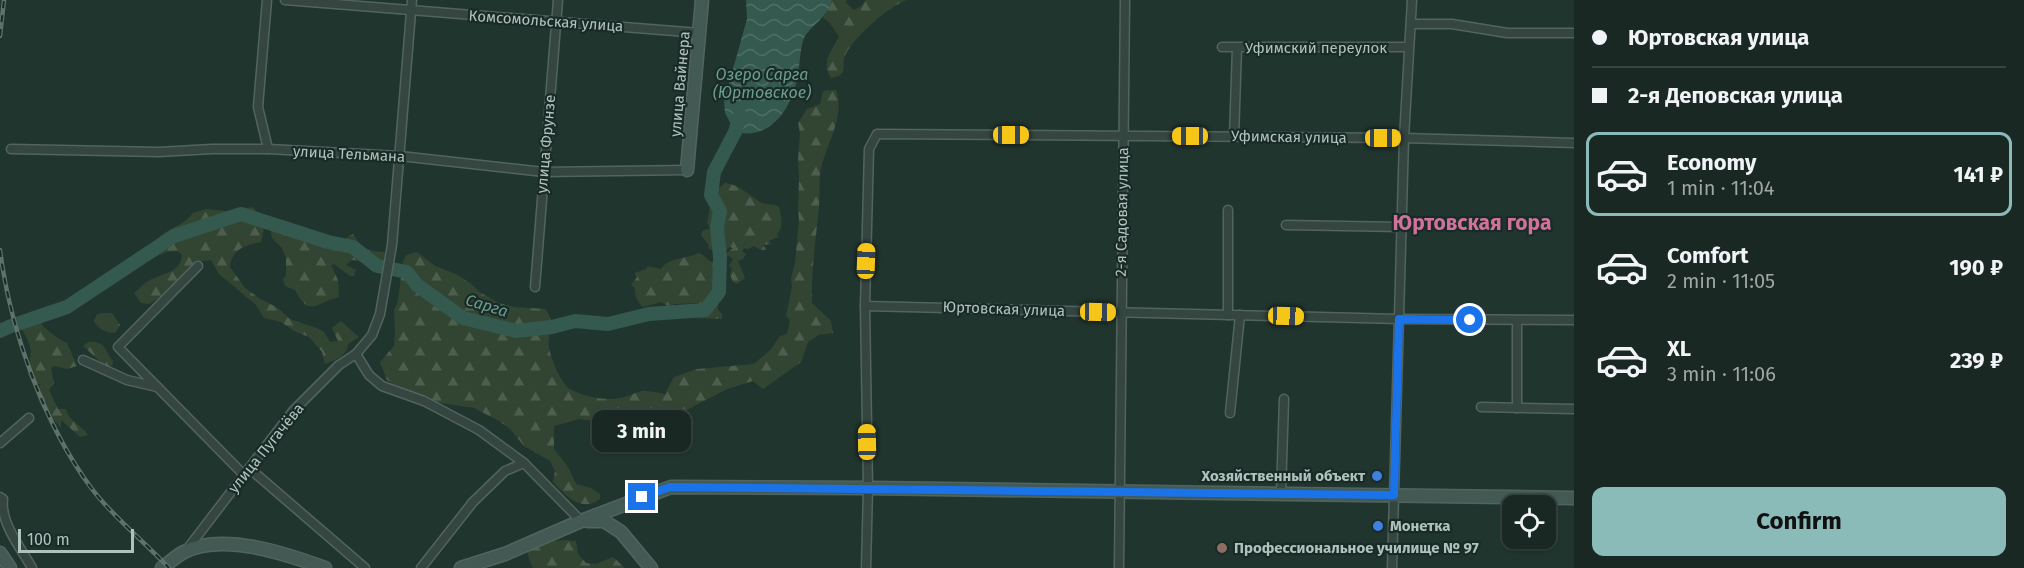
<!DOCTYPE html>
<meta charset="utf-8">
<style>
body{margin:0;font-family:"Fira Sans",sans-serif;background:#22302b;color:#f1f3f6;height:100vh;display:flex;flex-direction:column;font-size:22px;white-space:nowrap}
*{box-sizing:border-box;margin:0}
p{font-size:20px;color:#9fa6a6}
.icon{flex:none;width:33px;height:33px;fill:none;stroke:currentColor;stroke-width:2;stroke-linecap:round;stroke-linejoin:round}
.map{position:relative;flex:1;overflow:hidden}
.drawer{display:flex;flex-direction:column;background:#192823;width:450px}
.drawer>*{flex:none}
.guide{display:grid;align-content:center;height:132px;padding:0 18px;background:#192823}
.tools{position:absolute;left:1502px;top:495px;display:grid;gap:12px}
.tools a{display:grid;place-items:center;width:54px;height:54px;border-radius:12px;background:#192823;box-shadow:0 2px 4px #0004,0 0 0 2px #374441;font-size:30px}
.scale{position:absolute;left:18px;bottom:15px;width:116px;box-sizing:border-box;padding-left:6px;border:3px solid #afc3bd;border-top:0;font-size:16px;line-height:21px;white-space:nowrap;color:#afc3bd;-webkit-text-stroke:4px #1a2a26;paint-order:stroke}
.end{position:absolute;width:27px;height:27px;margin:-14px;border:8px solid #1a73e8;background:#fff;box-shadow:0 0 0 3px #fff}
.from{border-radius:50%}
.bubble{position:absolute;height:42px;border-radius:12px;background:#192823;box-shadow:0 2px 4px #0004,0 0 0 2px #374441;font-size:20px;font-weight:700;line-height:42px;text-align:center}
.car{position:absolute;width:18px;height:36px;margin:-18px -9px;border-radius:8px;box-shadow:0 0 4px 2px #0007;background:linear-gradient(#f5c518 24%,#345 0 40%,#f5c518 0 76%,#345 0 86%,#f5c518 0)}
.guide b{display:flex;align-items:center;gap:21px;height:57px;font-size:22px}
.guide b+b{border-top:2px solid #374441}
.guide i{width:15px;height:15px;background:#f1f3f6}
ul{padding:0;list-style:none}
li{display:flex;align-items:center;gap:18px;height:84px;margin:0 12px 9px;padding:0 6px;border:3px solid transparent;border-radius:12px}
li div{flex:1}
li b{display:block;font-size:22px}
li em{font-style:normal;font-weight:700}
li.selected{border-color:#8bbbb9}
li>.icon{width:54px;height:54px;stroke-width:1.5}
.primary-button{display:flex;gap:12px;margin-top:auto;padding:12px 18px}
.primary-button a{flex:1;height:69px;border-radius:12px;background:#8bbbb9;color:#111;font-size:24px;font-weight:700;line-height:69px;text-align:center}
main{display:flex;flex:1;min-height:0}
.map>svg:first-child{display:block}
.forest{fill:url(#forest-firs)}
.water{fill:url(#water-waves)}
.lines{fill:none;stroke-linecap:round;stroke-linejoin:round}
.river{stroke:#34594e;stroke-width:14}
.street-casing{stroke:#52645f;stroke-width:11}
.secondary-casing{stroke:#52645f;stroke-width:15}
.street{stroke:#354641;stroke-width:8}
.secondary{stroke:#435953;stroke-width:12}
.rail-casing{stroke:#5c726b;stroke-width:4.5}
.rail{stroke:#1a2a26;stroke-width:2;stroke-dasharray:7;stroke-linecap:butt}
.route{stroke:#1a73e8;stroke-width:8}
.shop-dot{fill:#3f7fe0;stroke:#1a2a26;stroke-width:2}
.education-dot{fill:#8d6e63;stroke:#1a2a26;stroke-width:2}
.labels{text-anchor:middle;stroke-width:4.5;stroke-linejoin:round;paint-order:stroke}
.street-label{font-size:15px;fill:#afc3bd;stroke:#1a2a26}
.poi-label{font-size:15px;font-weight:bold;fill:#afc3bd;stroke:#1a2a26;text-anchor:start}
.water-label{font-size:16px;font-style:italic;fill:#6a9f8f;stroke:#1a2a26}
.district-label{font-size:21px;font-weight:bold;fill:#cf729c;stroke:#1a2a26}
</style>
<main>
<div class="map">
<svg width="1574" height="568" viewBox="0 0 1574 568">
<defs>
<pattern id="forest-firs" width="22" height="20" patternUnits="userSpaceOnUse" patternTransform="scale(1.5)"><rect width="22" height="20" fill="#324532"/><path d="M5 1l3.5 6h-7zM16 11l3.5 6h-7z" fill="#4d5e4e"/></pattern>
<pattern id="water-waves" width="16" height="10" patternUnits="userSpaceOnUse" patternTransform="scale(1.5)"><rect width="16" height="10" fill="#34594e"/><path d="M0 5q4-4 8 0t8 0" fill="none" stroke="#4f6f66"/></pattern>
</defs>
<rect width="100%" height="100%" fill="#21352f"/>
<g class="forest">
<path d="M832,0H847L846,3L854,10L861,6L866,0H907C890,5 850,40 844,58C843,62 844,68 843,72L839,76L831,78C821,63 831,51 839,37L830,23L823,18Z"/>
<path d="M836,90C846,119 824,146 820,174C819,185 820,196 819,206C816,240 811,269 812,303L831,321L833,333L819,335L808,342L801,362L763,389L753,381L727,389L679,414L660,417L641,415L605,422L579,419L554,426V449L568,467L576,484L591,488L600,494V499C581,513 566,496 553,482L555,471L550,461L524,446L510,429L499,421L474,408L433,402L399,388L387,380L380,362L394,346L395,334L394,310L398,301L403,262L406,255L417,252L435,266L456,274L470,283L481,293L499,303L514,307L545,309C559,326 546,332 549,348C551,358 561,384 570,389C582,396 605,401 619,398C627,397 634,393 642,391C649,390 657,393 665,394L674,377L697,369L754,364L771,349L780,336L787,334L790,320L786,316L792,287L791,278L795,263L799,220L798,212L799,176L798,160L800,133L798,123L807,109L820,104L823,91Z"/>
<path d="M725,183C740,185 749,195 760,202C766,206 773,203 779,207C781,215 784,228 777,234L778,237L769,241L771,244L763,245L766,249C761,252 758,248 754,246L748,249L744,248L742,251L746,254L743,259L738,261L745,278L737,284L733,282L730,275L732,268L729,266L733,259L726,254L733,248L730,247L726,250L722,249L720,250L716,249L712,250L708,248L709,245L701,235L703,230L710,229L707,222C710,213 709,205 711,195Z"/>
<path d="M253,207C264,221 266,224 261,242C245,245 231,250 230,267L245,288L259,298L278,308L290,319L319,329L324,332L330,342L338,341L332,328L341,321L359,337L348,344C347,356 335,360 325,364L322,352L309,337L294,331L281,322L264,318L256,305L219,274L211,260L196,262L165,294L149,304L141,303L134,293C139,289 144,283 150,280C162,273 181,273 182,255L178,251L166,252L153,258L148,251C161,227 179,231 193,213L206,209L226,211Z"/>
<path d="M281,220L292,223C300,236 311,230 322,237L324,244L332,246L353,234C362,249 366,251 384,252L385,255L384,263L377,266L371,262L352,260L346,265L356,270L354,276H350L334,264L331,265L338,280L339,297C316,302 310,319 295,290L285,286L283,279L286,276V258L282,248L272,238L269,222Z"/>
<path d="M698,253L702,254L708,260L717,264L718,270L725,271L724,282H716C715,292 710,296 718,304V310L722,314V319L691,318L686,309L697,307L699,303L675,304L668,306L661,302L643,307C638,302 634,295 635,288L631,285L637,277L635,273L646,269L648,266L661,269C670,256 686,260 698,253Z"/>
<path d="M101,313H112L120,325L115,333C106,333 98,329 94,321L97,314Z"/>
<path d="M33,315C42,326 55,338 67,343L77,366L67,369L54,366L51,368L54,383L49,390L58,409H66C68,421 82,425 88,435L80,437L61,420V428C49,412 33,408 40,384H33C22,367 33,364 30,347C28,339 23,332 20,325L21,321Z"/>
<path d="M88,342C107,341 103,349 113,361L112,366L107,368L83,346Z"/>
<path d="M563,540L576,541L578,554L586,563L596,564L613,557L625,568H533L529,559L526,544Z"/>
</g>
<path class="water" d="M746,0H832C826,21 808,26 803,41C800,51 800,63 798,74C793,106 772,141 735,132L725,113L724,101L747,19Z"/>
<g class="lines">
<g class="river">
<path d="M20,323L67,307L174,236L241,214L328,242L353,247L377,266L407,272L417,285L463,318L516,331L552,327L575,321L608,324L649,314L705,310L719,292L720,256L717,228L720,211L711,195L714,172L735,132L740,115"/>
<path d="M0,331L11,326"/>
</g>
<g class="street-casing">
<g id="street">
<path d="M267,0L258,107L268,149"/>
<path d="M285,0L699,33"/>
<path d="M1411,24H1452L1507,33H1574"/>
<path d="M1222,47H1409"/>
<path d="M1234,137L1237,48"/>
<path d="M11,149L159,152L212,149H268L400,156L544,172L687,170"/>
<path d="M1286,225L1402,227"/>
<path d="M198,266L118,347L244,475"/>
<path d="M535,287L558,0"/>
<path d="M865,306L1399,319L1574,320"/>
<path d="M1228,315V210"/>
<path d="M356,354L369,375L382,386L424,401L479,430L524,463L581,521"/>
<path d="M83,360L127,380L157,387"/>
<path d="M1481,407L1574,409"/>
<path d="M1517,408V320"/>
<path d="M1230,413L1240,315"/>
<path d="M0,443L29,418"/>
<path d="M249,468L365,568"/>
<path d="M1281,494L1284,399"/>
<path d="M0,497L3,499C0,523 21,548 32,568"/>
<path d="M185,552L293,411L339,365L356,354L372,335L380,314L392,245L412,0"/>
<path d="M421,568L473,502L505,471L524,463"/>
<path d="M866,568L868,488L865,306L869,149L877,134L1404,138L1574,143"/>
<path d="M1119,568L1125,0"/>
<path d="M1392,568L1404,138L1412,0"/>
</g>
</g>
<g class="secondary-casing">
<g id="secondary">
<path d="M687,170L702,0"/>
<path d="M588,521H604L621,532L651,568"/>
<path d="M0,553L10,568"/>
<path d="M162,568C169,563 176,556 184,552C223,532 287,554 325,568"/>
<path d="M461,568L505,554L581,521L671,487L868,488L1574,498"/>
</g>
</g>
<use href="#street" class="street"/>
<use href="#secondary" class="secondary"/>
<g class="rail-casing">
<g id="rail">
<path d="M0,36L4,0"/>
<path d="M0,250C10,329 44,425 92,489C114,518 144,541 169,568"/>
</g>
</g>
<use href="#rail" class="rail"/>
</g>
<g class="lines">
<path class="route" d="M642,497L670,487L1394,495L1399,319L1470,320"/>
</g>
<g class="shop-dot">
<circle cx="1377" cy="476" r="6"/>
<circle cx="1378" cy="526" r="6"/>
</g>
<circle class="education-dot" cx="1222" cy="548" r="6"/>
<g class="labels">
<g class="street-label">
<text transform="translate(546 21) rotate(4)" y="5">Комсомольская улица</text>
<text x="1316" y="53">Уфимский переулок</text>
<text transform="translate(680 84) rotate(-85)" y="5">улица Вайнера</text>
<text transform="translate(1289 137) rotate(1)" y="5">Уфимская улица</text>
<text transform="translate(546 144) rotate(-85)" y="5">улица Фрунзе</text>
<text transform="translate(349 154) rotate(3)" y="5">улица Тельмана</text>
<text transform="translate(1122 212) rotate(-89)" y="5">2-я Садовая улица</text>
<text transform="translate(1004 309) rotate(2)" y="5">Юртовская улица</text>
<text transform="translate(266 448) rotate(-51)" y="5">улица Пугачёва</text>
</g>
<g class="poi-label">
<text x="1365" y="481" text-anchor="end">Хозяйственный объект</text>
<text x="1390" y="531">Монетка</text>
<text x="1234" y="553">Профессиональное училище № 97</text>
</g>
<g class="water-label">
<text x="762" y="80">Озеро Сарга<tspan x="762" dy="18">(Юртовское)</tspan></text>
<text transform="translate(487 305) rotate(17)" y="6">Сарга</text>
</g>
<g class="district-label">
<text x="1472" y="230">Юртовская гора</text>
</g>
</g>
</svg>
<div class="tools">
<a><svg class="icon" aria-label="locate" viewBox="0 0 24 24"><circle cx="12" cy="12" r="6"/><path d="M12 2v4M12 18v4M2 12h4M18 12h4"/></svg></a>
</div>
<div class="scale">100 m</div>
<i class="end from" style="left:1470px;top:320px"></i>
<i class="end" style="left:642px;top:497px"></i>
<div class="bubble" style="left:592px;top:410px;width:99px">3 min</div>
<i class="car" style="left:1011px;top:135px;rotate:90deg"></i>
<i class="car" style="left:1190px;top:136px;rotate:270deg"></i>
<i class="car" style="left:1383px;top:138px;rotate:90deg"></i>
<i class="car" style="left:866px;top:261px;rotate:2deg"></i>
<i class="car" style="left:1098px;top:312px;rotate:91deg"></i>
<i class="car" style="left:1286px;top:316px;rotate:92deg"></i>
<i class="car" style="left:867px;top:442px;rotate:359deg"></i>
</div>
<section class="drawer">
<div class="guide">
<b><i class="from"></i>Юртовская улица</b>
<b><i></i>2-я Деповская улица</b>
</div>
<ul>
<li class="selected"><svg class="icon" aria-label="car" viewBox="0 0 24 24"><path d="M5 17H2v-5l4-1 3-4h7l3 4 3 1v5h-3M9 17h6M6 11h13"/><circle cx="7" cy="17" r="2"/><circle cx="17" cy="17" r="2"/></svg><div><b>Economy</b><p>1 min · 11:04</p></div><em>141 ₽</em></li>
<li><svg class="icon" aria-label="car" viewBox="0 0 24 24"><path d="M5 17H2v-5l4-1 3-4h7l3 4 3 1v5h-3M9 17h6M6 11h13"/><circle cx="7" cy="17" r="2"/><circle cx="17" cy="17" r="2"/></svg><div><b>Comfort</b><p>2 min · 11:05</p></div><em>190 ₽</em></li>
<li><svg class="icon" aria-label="car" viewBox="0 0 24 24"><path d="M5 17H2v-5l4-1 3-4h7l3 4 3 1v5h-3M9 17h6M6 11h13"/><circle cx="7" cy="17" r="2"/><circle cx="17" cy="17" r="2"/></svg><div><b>XL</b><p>3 min · 11:06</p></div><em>239 ₽</em></li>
</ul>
<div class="primary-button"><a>Confirm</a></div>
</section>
</main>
